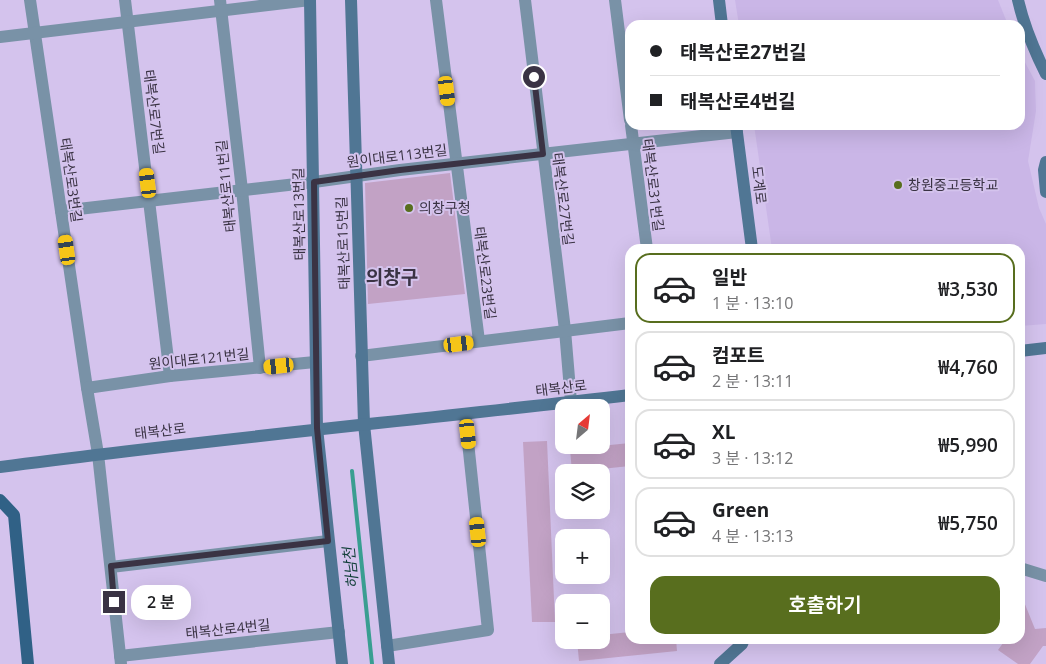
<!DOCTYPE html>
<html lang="ko">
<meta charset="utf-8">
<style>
body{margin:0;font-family:"Open Sans","Noto Sans KR",sans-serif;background:#f2f2f2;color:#202124;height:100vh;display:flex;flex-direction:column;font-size:19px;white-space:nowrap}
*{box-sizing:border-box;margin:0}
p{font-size:16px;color:#757577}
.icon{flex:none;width:28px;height:28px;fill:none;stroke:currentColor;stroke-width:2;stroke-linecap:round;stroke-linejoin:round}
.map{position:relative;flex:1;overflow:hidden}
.side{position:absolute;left:625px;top:244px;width:400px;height:400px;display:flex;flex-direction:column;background:#fff;border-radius:15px;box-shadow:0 5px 20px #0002}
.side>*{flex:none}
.guide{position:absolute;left:625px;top:20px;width:400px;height:110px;border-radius:15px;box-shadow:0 5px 20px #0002;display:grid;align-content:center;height:110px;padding:0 25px;background:#fff}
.needle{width:32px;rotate:28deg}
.controls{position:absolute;left:555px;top:399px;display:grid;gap:10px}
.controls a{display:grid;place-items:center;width:55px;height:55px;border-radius:10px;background:#fff;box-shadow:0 5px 20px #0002;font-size:25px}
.end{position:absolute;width:22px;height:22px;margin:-11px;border:6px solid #3a3344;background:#fff;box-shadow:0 0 0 2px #fff}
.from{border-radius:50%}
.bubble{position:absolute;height:35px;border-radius:15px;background:#fff;box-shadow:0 5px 20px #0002;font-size:16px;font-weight:600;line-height:35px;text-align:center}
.car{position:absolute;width:15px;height:30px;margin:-15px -8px;border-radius:6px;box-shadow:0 0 4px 1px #0007;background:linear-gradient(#f5c518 24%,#345 0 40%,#f5c518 0 76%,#345 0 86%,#f5c518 0)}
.guide b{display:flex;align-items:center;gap:18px;height:48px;font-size:19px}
.guide b+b{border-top:1px solid #e0e0e0}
.guide i{width:12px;height:12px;background:#202124}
ul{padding:9px 0 0;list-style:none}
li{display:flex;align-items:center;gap:15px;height:70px;margin:0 10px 8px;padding:0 15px;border:2px solid #e0e0e0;border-radius:15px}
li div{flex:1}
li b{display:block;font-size:19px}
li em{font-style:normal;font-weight:600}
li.active{border-color:#586e1e}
li>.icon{width:45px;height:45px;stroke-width:1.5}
.button{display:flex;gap:10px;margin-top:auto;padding:10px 25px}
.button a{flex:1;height:58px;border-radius:15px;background:#586e1e;color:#fff;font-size:20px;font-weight:600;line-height:58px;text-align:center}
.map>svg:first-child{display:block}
.built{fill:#cab6e7}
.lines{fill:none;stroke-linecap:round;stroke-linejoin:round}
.stream{stroke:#399e91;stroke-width:4}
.building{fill:#c2a2c5}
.street{stroke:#7992a7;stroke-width:12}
.secondary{stroke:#507694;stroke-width:12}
.primary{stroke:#306186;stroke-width:12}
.route{stroke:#3a3344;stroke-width:6}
.poi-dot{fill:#586e1e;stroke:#d4c3ed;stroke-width:2}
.labels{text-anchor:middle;stroke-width:4;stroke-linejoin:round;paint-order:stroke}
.street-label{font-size:14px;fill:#3a3344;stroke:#d4c3ed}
.poi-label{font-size:14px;fill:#3a3344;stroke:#d4c3ed;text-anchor:start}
.water-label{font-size:15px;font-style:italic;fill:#123f39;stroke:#d4c3ed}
.district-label{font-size:19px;font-weight:bold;fill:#3a3344;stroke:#d4c3ed}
</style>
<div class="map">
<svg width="1046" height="664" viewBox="0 0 1046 664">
<rect width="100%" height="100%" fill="#d4c3ed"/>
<g class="built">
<path d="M735,0H998L1008,25H739Z"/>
<path d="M1020,53L1035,81L1036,111L1028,161L1039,208L1046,224V324L1020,326V249H772L754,125H1020Z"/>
</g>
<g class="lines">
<path class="stream" d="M352,471L372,664"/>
</g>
<g class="building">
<path d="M450,173L465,294L368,304L365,183Z"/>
<path d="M547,441L555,622H532L523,442Z"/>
<path d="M630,443V466L572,472L570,449Z"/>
<path d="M1020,592L1035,629L1046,628V646H1043L1030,664H1018L998,650L1006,639H1020Z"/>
<path d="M630,632V639H676L677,651L579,661L577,640H601V635Z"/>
</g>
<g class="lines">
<g class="street">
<path d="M30,0L87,388L98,454L121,664"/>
<path d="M125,0L170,376"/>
<path d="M220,0L242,190L260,368"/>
<path d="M436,0L479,341"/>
<path d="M525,0L565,330L571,402"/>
<path d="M615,0L630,120"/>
<path d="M0,37L310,0"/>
<path d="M631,125L647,249"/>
<path d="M61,211L314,182L400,170L737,132"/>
<path d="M361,356L630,323"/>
<path d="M87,388L170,376L315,362"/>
<path d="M111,567L328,541"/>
<path d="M1020,568L1046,576"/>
<path d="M387,646L488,630L465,414"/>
<path d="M120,656L339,632"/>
</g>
<g class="secondary">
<path d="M310,0L317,428L342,664"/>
<path d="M351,0L364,424L389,664"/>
<path d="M719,0L722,25"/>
<path d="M1018,0C1024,26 1034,50 1046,74"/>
<path d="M736,125L752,249"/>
<path d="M1046,162L1044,170L1046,192"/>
<path d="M1020,351L1046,348"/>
<path d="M0,467C210,439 420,420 630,395"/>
<path d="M720,664L742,644L744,639"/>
</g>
<path class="primary" d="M0,500L14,515L28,664"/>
</g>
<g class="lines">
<path class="route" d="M114,602L111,566L328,541L317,428L314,182L400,170L543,154L534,77"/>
</g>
<g class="poi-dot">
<circle cx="898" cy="185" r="5"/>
<circle cx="409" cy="208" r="5"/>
</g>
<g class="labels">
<g class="street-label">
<text transform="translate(154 112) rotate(83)" y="5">태복산로7번길</text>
<text transform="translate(397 156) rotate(-7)" y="5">원이대로113번길</text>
<text transform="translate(71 180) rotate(82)" y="5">태복산로3번길</text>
<text transform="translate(653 185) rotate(83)" y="5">태복산로31번길</text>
<text transform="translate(759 185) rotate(83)" y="5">도계로</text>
<text transform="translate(226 186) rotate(-96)" y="5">태복산로11번길</text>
<text transform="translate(563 199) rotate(83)" y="5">태복산로27번길</text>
<text transform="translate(299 214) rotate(-91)" y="5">태복산로13번길</text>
<text transform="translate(343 243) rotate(-92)" y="5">태복산로15번길</text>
<text transform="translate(485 273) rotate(83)" y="5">태복산로23번길</text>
<text transform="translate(199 359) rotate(-6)" y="5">원이대로121번길</text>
<text transform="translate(561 388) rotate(-7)" y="5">태복산로</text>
<text transform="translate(160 431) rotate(-7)" y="5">태복산로</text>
<text transform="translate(228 629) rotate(-6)" y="5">태복산로4번길</text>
</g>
<g class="poi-label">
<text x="908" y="190">창원중고등학교</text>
<text x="419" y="213">의창구청</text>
</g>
<g class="water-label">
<text transform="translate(351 568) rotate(-96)" y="5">하남천</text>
</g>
<g class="district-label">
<text x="392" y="284">의창구</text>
</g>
</g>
</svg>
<div class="controls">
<a><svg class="needle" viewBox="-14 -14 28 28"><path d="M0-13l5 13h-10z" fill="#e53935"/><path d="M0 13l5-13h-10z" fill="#757577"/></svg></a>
<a><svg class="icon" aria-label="layers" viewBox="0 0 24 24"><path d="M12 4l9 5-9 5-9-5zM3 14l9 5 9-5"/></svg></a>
<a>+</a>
<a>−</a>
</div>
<i class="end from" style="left:534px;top:77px"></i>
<i class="end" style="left:114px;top:602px"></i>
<div class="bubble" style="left:131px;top:585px;width:60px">2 분</div>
<i class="car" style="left:447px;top:91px;rotate:173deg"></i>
<i class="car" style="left:148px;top:183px;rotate:353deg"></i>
<i class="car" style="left:67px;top:250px;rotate:352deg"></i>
<i class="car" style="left:459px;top:344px;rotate:83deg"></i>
<i class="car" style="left:279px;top:366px;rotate:264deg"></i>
<i class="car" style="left:468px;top:434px;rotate:174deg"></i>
<i class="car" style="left:478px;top:532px;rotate:354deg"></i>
<div class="guide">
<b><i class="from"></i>태복산로27번길</b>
<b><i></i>태복산로4번길</b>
</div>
<section class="side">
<ul>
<li class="active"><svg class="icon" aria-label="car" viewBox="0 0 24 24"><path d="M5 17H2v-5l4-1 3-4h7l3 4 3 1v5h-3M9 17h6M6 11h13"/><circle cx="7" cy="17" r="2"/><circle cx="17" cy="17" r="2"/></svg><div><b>일반</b><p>1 분 · 13:10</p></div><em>₩3,530</em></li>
<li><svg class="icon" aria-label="car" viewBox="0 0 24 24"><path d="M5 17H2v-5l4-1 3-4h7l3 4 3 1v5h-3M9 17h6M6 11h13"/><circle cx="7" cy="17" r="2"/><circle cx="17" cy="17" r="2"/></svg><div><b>컴포트</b><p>2 분 · 13:11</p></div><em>₩4,760</em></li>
<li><svg class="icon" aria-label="car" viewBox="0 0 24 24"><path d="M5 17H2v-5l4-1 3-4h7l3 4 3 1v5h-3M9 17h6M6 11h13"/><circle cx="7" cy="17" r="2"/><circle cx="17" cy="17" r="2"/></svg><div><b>XL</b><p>3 분 · 13:12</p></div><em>₩5,990</em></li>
<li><svg class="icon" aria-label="car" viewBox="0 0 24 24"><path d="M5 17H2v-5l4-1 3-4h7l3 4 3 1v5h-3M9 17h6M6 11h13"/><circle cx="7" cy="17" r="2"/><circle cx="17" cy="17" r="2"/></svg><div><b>Green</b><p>4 분 · 13:13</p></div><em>₩5,750</em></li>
</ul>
<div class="button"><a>호출하기</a></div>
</section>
</div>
